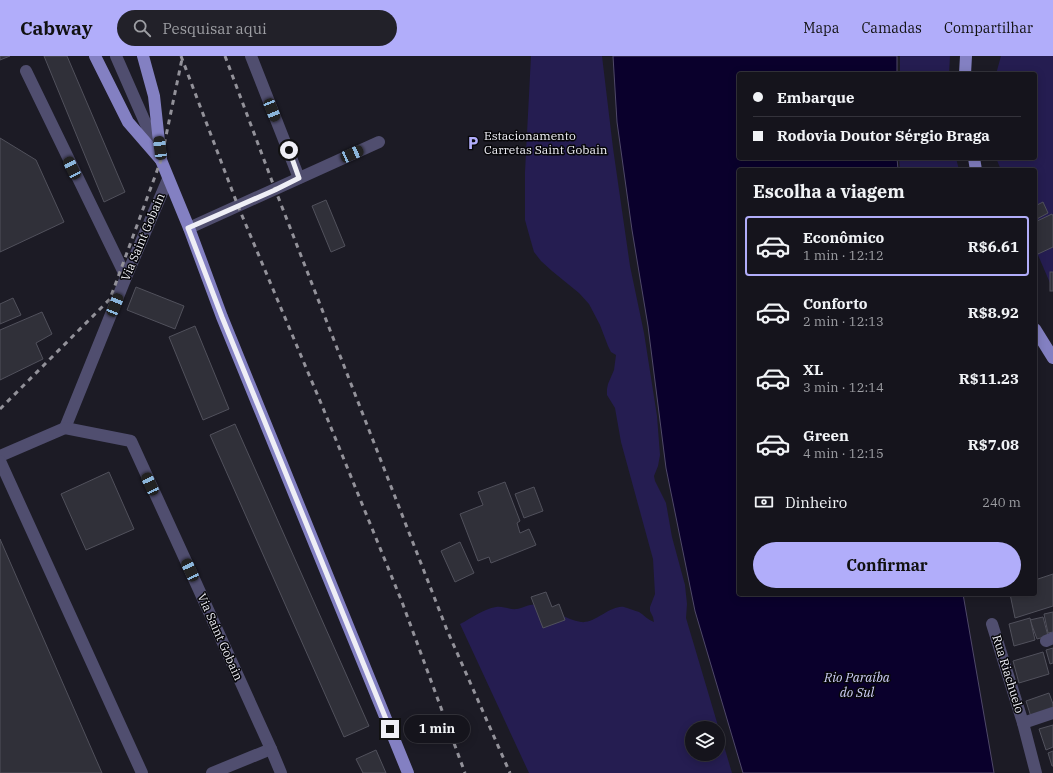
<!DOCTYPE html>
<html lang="pt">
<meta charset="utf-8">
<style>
body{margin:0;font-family:"IBM Plex Serif",serif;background:#222129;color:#f1f3f6;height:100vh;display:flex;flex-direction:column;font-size:15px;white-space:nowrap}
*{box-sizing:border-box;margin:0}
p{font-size:13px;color:#9d9ea3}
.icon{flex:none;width:22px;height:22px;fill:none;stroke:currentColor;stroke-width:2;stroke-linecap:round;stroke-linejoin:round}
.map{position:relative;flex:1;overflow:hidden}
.sheet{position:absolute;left:737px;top:112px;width:300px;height:428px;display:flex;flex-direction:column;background:#15141c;border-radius:4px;box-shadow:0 2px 10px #0003,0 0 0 1px #34333b}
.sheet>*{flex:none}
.hud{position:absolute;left:737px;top:16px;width:300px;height:88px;border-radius:4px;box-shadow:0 2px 10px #0003,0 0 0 1px #34333b;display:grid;align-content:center;height:88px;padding:0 16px;background:#15141c}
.controls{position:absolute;left:685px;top:665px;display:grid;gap:8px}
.controls a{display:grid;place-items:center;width:40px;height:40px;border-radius:50%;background:#15141c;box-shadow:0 2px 10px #0003,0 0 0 1px #34333b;font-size:20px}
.end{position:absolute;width:18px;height:18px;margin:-9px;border:5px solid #efeff6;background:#111;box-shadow:0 0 0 2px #111}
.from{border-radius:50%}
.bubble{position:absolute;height:28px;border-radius:14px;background:#15141c;box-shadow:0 2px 10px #0003,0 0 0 1px #34333b;font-size:13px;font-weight:800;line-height:28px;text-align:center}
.car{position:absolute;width:12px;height:24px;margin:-12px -6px;border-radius:5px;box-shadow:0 0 3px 1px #0007;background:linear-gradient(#222 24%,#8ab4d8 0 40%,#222 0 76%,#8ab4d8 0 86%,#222 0)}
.hud b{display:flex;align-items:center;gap:14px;height:38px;font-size:15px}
.hud b+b{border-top:1px solid #34333b}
.hud i{width:10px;height:10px;background:#f1f3f6}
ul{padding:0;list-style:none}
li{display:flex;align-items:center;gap:12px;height:60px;margin:0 8px 6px;padding:0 8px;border:2px solid transparent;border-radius:4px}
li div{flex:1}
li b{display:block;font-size:15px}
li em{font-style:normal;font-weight:800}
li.on{border-color:#b1adfa}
li>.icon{width:36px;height:36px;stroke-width:1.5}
h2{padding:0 16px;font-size:18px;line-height:48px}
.pay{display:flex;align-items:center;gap:10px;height:44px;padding:0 16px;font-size:15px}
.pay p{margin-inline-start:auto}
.cta{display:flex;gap:8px;margin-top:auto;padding:8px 16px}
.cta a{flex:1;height:46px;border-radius:24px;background:#b1adfa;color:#111;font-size:16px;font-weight:800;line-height:46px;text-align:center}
header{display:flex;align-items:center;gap:24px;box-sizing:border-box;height:56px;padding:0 20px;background:#b1adfa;color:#111}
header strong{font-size:19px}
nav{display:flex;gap:22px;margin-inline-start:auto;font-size:14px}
.search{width:280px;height:36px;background:#222129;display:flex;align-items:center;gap:10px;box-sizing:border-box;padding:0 14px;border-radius:22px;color:#9d9ea3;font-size:15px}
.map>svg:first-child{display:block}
.green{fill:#251d51;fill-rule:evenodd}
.water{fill:#0a002c;stroke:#4f4869}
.building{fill:#303039;stroke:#51515c}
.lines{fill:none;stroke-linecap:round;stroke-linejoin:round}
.minor{stroke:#504e6f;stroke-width:12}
.major{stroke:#8380c2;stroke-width:12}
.rail{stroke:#93929a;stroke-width:3;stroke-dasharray:5 5;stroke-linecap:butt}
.route{stroke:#efeff6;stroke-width:5}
.labels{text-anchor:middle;stroke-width:3;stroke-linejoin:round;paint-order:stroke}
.poi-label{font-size:12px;fill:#efeff6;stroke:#07070a;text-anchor:start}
.street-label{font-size:12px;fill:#efeff6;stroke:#07070a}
.water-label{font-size:13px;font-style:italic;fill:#cfcff9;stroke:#07070a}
</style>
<header>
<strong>Cabway</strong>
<div class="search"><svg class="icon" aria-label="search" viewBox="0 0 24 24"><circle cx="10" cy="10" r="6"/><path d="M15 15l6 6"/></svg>Pesquisar aqui</div>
<nav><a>Mapa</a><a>Camadas</a><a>Compartilhar</a></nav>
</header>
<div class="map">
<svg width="1053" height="717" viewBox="0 0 1053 717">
<rect width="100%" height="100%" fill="#1c1b25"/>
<g class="green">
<path d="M531,0H602L613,92L630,210L644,277L657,360L660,399L658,410L654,420L655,425L666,447L672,481L685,529L687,548L686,562L732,717H529L460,568C472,562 483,553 496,551C504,550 510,554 517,553C525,551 531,547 538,549C553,553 566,564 581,566C595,568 610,549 624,551C627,552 636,555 639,556C644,559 648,564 654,566L653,561L650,555V551L655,538L653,503L621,386L615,352L607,339V333L608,328L614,314L616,299L611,296L608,290L600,269L589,248L579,237L552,215L541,205L534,196L530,182L525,164V116ZM692,672H718V698H692Z"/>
<path d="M900,0H950L949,18H900Z"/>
<path d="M1001,0H1053V234L1035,192V114H1001L996,102H1035V18H996Z"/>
<path d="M899,102H956L959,114H900Z"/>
</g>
<path class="water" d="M613,0H897V18H739V102H897L898,114H739V538H963L994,717H743L695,555L666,412L648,270L632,174L617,66Z"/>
<g class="building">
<path d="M0,0H10L0,4Z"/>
<path d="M44,0H67L125,136L104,146Z"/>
<path d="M0,82L36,104L64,166L0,196Z"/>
<path d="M326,144L345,190L331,196L312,150Z"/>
<path d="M1043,146L1048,157L1035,164V150Z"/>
<path d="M1052,158L1053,160V191L1038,198L1035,192V166Z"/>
<rect x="1050" y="216" width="3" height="19"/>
<path d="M136,231L184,250L175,273L127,254Z"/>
<path d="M13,242L21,259L0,268V248Z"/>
<path d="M42,256L52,278L36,287L43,303L0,324V274Z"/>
<path d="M195,270L229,353L203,364L169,281Z"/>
<path d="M235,368L369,670L344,681L210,379Z"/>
<path d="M109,416L134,473L86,494L61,438Z"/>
<path d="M505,426L520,465L517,467L520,477L529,473L536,489L491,507L489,501L478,505L460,458L483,449L478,436Z"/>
<path d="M534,431L543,455L524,462L515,438Z"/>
<path d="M0,483L102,717H0Z"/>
<path d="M460,486L474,517L455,526L441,495Z"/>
<path d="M1053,518V550L1015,562L1010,538H1035V524Z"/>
<path d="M546,536L552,551L559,548L565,564L543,572L531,541Z"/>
<path d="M1053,556V576L1048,577L1044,558Z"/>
<path d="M1043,561L1048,580L1037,583L1030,564Z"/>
<path d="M1030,562L1035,584L1014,590L1009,568Z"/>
<path d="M1053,592V607L1050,608L1046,594Z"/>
<path d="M1043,596L1049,618L1019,627L1013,605Z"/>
<path d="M1049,637L1053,648V653L1031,661L1026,645Z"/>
<path d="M1053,669V691L1046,694L1039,673Z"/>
<path d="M376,694L386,717H363L356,703Z"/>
<path d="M1053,695V710H1052L1048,697Z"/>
</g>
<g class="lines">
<g class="minor">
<path d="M116,0L159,98"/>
<path d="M251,0L299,122"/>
<path d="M26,15L126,221"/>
<path d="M189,172L379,86"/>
<path d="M65,372L126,221L168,123"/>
<path d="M0,400L65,372L131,385L190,514L271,693L212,717"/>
<path d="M0,405L142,717"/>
<path d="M992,568L1023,667"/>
<path d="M1046,585L1053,582"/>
<path d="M271,693L281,717"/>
<path d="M1036,717L1023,667L1053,657"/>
</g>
<g class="major">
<path d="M95,0L128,66L161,104"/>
<path d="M143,0L154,40L161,104L189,172L222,261L408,717"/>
<path d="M965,18L966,0"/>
<path d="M974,102L976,114"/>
<path d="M1035,273L1053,302"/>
</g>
<g class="rail">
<path d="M181,0L238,150L323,352L402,546L465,717"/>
<path d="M225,0L275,133L447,574L510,717"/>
<path d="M0,353L110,243L161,104L182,3"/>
</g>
</g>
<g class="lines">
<path class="route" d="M289,94L299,122L275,134L188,172L222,261L390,673"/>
</g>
<defs>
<g id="parking-bare" transform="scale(1.08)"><path d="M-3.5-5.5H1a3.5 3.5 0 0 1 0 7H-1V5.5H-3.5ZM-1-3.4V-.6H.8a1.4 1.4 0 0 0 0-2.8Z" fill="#b1adfa" stroke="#07070a" stroke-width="2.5" paint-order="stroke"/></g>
</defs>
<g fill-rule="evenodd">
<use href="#parking-bare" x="473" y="87"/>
</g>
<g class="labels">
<g class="poi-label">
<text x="484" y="84">Estacionamento<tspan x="484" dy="14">Carretas Saint Gobain</tspan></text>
</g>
<g class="street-label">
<text transform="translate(143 181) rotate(-67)" y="4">Via Saint Gobain</text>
<text transform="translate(220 581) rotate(66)" y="4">Via Saint Gobain</text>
<text transform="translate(1008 618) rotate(73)" y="4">Rua Riachuelo</text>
</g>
<g class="water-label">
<text x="857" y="626">Rio Paraíba<tspan x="857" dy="15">do Sul</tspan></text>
</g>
</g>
</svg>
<div class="controls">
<a><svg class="icon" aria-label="layers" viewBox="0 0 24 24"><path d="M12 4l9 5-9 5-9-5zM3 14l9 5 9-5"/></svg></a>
</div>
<i class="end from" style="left:289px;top:94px"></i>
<i class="end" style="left:390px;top:673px"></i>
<div class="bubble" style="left:404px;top:659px;width:66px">1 min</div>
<i class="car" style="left:272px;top:54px;rotate:158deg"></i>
<i class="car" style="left:160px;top:92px;rotate:353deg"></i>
<i class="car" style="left:352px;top:98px;rotate:66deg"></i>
<i class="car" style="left:72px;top:112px;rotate:334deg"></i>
<i class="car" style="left:115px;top:249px;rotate:22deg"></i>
<i class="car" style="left:150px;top:428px;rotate:335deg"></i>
<i class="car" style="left:190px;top:514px;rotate:335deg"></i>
<div class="hud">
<b><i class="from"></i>Embarque</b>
<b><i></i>Rodovia Doutor Sérgio Braga</b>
</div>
<section class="sheet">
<h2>Escolha a viagem</h2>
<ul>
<li class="on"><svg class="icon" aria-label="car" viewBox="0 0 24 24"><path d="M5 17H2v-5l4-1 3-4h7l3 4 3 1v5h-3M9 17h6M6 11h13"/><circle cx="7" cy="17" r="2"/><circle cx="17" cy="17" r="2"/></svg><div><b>Econômico</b><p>1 min · 12:12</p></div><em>R$6.61</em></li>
<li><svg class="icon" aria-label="car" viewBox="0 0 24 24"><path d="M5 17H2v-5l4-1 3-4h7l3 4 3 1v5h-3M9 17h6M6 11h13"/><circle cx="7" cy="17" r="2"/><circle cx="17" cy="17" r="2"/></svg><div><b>Conforto</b><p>2 min · 12:13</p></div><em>R$8.92</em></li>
<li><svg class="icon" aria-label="car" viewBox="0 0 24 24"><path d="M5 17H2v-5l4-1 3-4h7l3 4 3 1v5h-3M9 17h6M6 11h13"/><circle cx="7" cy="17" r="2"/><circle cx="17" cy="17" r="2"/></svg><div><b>XL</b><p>3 min · 12:14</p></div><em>R$11.23</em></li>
<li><svg class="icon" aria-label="car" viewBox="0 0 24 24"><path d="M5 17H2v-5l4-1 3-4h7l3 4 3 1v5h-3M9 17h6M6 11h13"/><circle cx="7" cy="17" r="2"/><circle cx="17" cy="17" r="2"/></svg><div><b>Green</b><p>4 min · 12:15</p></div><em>R$7.08</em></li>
</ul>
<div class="pay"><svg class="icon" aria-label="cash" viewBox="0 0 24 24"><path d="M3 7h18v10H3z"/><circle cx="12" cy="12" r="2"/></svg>Dinheiro<p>240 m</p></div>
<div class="cta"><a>Confirmar</a></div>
</section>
</div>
